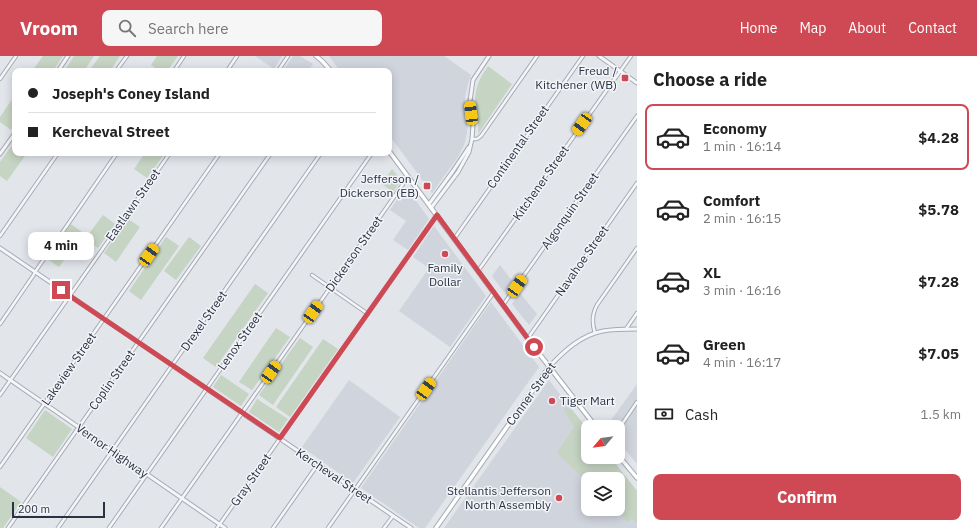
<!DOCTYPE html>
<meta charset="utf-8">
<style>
body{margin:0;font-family:"IBM Plex Sans",sans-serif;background:#f6f6f6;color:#222;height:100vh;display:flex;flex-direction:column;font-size:15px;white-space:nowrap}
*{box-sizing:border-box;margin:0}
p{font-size:13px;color:#767676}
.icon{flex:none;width:22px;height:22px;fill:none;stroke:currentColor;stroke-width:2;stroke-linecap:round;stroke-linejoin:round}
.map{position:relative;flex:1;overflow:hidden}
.drawer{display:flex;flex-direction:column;background:#fff;width:340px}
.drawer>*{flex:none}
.banner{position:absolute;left:12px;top:12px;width:380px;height:88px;border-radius:8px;box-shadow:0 2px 10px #0003;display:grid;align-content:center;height:88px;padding:0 16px;background:#fff}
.needle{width:26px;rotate:241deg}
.fabs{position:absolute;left:581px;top:364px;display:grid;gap:8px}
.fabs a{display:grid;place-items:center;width:44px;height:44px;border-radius:8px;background:#fff;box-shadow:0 2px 10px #0003;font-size:20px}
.scale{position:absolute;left:12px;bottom:10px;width:93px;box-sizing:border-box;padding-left:4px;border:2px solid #2a3142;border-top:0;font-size:11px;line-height:14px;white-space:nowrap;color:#2a3142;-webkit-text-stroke:3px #f2f4f8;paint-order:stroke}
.end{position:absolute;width:18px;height:18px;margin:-9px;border:5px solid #ce4953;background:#fff;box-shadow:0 0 0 2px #fff}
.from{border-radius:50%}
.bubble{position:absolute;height:28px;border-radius:8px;background:#fff;box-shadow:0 2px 10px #0003;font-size:13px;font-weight:700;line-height:28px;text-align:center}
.car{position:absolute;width:12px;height:24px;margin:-12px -6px;border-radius:5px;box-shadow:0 0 3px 1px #0007;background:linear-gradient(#f5c518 24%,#345 0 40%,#f5c518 0 76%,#345 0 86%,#f5c518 0)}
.banner b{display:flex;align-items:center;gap:14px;height:38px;font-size:15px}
.banner b+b{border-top:1px solid #e0e0e0}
.banner i{width:10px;height:10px;background:#222}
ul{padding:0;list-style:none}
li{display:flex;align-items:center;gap:12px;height:66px;margin:0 8px 6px;padding:0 8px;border:2px solid transparent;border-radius:8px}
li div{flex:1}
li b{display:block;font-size:15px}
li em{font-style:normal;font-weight:700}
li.selected{border-color:#ce4953}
li>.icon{width:36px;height:36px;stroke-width:1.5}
h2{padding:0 16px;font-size:18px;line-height:48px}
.pay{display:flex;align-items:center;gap:10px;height:44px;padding:0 16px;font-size:15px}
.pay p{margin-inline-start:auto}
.action{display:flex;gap:8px;margin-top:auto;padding:8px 16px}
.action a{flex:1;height:46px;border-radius:8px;background:#ce4953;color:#fff;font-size:16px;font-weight:700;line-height:46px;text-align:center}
header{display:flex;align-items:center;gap:24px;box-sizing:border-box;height:56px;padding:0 20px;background:#ce4953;color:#fff}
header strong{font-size:19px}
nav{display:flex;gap:22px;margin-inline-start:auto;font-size:14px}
.search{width:280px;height:36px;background:#f6f6f6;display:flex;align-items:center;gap:10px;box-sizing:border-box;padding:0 14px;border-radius:8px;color:#767676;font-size:15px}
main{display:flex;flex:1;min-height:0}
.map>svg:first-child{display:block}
.built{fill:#d0d4dc;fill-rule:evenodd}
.green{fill:#c6d4c3}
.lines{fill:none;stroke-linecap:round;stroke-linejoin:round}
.minor-casing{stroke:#a7abb4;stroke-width:4.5}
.tertiary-casing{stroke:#a7abb4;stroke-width:5}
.secondary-casing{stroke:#a7abb4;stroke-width:5.5}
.minor{stroke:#f5f6f9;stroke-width:2.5}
.tertiary{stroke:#f5f6f9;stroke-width:3}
.secondary{stroke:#fff;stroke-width:3.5}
.route{stroke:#ce4953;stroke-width:5}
.poi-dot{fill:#ce4953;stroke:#f2f4f8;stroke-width:1.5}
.labels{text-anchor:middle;stroke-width:3;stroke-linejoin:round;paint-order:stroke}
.poi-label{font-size:12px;fill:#2a3142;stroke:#f2f4f8;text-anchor:end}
.street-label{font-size:12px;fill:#2a3142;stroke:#f2f4f8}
</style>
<header>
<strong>Vroom</strong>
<div class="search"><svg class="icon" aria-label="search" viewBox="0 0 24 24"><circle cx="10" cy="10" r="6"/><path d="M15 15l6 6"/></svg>Search here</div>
<nav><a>Home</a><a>Map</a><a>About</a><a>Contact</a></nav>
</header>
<main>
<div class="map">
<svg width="637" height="472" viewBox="0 0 637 472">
<rect width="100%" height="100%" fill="#e2e5ea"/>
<g class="built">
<path d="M255,0H282L274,13Z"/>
<path d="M293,0H300L313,8L308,15H283Z"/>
<path d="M329,0H444L471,19L468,28L465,41V50L468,64L467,77L464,89L458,101L432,137L389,79V15H340Z"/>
<path d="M406,131L429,163L408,194L393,184L406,165L390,154Z"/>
<path d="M434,170L486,240L450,291L399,255L429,212L413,201Z"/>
<path d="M500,209L512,225L504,236L492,220Z"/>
<path d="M520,237L537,258L529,269L512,248Z"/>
<path d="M491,246L539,311L425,472H419L361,432Z"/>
<path d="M349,324L400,361L353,427L302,391Z"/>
<path d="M549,324L588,374V401H610L637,435V472H444ZM588,423H618V453H588Z"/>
<path d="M637,328V408L618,385V371L607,370Z"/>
</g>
<g class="green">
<path d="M43,0H63L53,15H32Z"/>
<path d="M74,0H94L84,15H64Z"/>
<path d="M100,0H120L110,15H89Z"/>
<path d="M157,0H178L167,15H159L151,9Z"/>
<path d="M488,10L512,28L478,78C479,69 477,61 476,52C473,36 479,23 488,10Z"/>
<path d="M15,39V68L11,74L0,66V61Z"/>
<path d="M15,85V97H27L7,125L0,120V106Z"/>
<path d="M145,97H165L147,122L134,113Z"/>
<path d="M392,113L401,124L393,136L382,128Z"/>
<path d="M103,159L115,168L98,192L85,183Z"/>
<path d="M128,163L140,171L116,206L104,197Z"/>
<path d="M71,168L83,177L59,211L46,202Z"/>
<path d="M166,181L179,190L141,244L129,235Z"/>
<path d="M189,181L201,190L176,224L164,215Z"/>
<path d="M255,228L268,237L216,311L203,302Z"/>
<path d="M276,272L290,281L252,334L239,326Z"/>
<path d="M300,282L313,291L273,349L259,339Z"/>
<path d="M323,283L338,293L290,361L276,351Z"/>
<path d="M221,319L249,338L241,350L213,331Z"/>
<path d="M257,343L288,363L279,376L249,356Z"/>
<path d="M565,351L573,355L588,374V401H610L637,435V467L632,463L628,466L615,453H618V423H588V427L557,397L574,371L564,354Z"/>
<path d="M45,354L72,373L53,401L26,382Z"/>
<path d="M0,431L21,446L3,472H0Z"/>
</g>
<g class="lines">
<g class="minor-casing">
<g id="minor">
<path d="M116,15L127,0"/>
<path d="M174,15L184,0"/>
<path d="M227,15L237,0"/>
<path d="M278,15L288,0"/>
<path d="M0,23L16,0"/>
<path d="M472,83H477L481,80L537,0"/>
<path d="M0,180L58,97"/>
<path d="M454,183L583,0"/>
<path d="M478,215L631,0"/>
<path d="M312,219L368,258"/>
<path d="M503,249L637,60"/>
<path d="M0,268L33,220L35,216L117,97"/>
<path d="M626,273L637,257"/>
<path d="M595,277C592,268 592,258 597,249L637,192"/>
<path d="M528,282L637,127"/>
<path d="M0,339L170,97"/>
<path d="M618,374L637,346"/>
<path d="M0,411L220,97"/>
<path d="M8,472L271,97"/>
<path d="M58,472L321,97"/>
<path d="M109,472L372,97"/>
<path d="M161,472L408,121"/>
<path d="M217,472L437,159"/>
<path d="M273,472L318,408"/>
<path d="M328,472L494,236"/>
<path d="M384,472L393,460"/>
</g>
</g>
<g class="tertiary-casing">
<g id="tertiary">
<path d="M599,0L637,27"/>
<path d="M58,15L68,0"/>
<path d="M0,98L15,77"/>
<path d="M429,148L453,115L469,91"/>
<path d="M431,152L458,116L469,96L472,83L473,69L470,45L473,24L489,0"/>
<path d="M0,192L411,472"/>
<path d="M549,311C564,295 581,279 603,275C614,273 626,273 637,273"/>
<path d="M0,317L225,472"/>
</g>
</g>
<g class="secondary-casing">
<g id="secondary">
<path d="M316,0L322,5L331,15"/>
<path d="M389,95L534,291L596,371"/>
<path d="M618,399L637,422"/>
<path d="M436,472L549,311"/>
</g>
</g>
<use href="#minor" class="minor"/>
<use href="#tertiary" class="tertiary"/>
<use href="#secondary" class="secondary"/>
</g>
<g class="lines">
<path class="route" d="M61,234L280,382L437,159L534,291"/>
</g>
<g class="poi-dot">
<rect x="621" y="18" width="8" height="8" rx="2"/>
<rect x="423" y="126" width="8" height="8" rx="2"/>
<circle cx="445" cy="198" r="4"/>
<circle cx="552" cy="345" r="4"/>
<circle cx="559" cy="442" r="4"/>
</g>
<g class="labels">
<g class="poi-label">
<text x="617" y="19">Freud /<tspan x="617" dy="14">Kitchener (WB)</tspan></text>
<text x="419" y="127">Jefferson /<tspan x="419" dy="14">Dickerson (EB)</tspan></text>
<text x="445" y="216" text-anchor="middle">Family<tspan x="445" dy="14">Dollar</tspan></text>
<text x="560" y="349" text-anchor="start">Tiger Mart</text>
<text x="551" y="439">Stellantis Jefferson<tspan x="551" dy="14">North Assembly</tspan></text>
</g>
<g class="street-label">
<text transform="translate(518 91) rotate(-55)" y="4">Continental Street</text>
<text transform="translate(541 127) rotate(-55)" y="4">Kitchener Street</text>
<text transform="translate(133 149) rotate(-55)" y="4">Eastlawn Street</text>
<text transform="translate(570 155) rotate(-55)" y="4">Algonquin Street</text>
<text transform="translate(354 198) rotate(-55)" y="4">Dickerson Street</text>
<text transform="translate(582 205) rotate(-55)" y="4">Navahoe Street</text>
<text transform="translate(204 265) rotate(-55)" y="4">Drexel Street</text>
<text transform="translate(240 285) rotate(-55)" y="4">Lenox Street</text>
<text transform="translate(69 313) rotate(-55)" y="4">Lakeview Street</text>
<text transform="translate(112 324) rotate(-55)" y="4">Coplin Street</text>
<text transform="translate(531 338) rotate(-54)" y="4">Conner Street</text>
<text transform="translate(112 395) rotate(35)" y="4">Vernor Highway</text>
<text transform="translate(334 420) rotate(34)" y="4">Kercheval Street</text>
<text transform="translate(251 424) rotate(-55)" y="4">Gray Street</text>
</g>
</g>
</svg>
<div class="fabs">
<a><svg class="needle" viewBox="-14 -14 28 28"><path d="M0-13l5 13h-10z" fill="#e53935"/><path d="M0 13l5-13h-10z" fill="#767676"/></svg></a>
<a><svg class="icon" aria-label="layers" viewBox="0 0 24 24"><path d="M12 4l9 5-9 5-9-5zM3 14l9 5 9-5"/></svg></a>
</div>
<div class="scale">200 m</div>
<i class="end from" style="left:534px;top:291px"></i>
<i class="end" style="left:61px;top:234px"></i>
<div class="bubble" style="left:28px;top:176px;width:66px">4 min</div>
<i class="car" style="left:471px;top:57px;rotate:353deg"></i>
<i class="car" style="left:582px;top:68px;rotate:215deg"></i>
<i class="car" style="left:149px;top:199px;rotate:35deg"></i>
<i class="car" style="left:517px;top:230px;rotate:35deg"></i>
<i class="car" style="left:313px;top:256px;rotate:35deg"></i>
<i class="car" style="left:271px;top:316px;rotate:35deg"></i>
<i class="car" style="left:426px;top:333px;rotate:35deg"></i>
<div class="banner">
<b><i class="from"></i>Joseph's Coney Island</b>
<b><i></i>Kercheval Street</b>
</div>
</div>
<section class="drawer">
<h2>Choose a ride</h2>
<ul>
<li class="selected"><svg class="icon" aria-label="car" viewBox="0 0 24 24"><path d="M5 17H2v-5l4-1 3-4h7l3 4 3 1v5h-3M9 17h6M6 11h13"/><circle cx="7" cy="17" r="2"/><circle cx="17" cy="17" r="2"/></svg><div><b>Economy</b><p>1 min · 16:14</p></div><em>$4.28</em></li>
<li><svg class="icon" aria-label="car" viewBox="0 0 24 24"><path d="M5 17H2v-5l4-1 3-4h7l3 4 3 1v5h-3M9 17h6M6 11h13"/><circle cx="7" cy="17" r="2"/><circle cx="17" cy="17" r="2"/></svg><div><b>Comfort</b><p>2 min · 16:15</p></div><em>$5.78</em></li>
<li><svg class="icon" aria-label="car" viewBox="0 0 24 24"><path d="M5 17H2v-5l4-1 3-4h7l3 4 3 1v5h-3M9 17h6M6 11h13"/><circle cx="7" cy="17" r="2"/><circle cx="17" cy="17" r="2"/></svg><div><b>XL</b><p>3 min · 16:16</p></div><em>$7.28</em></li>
<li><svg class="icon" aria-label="car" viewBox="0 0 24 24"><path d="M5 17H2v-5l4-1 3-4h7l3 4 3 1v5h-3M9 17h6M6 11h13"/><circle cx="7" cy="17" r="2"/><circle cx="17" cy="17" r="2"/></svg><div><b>Green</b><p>4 min · 16:17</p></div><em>$7.05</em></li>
</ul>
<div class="pay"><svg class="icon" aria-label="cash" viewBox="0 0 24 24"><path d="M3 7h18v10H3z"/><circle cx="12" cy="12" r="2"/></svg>Cash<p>1.5 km</p></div>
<div class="action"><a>Confirm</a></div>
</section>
</main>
